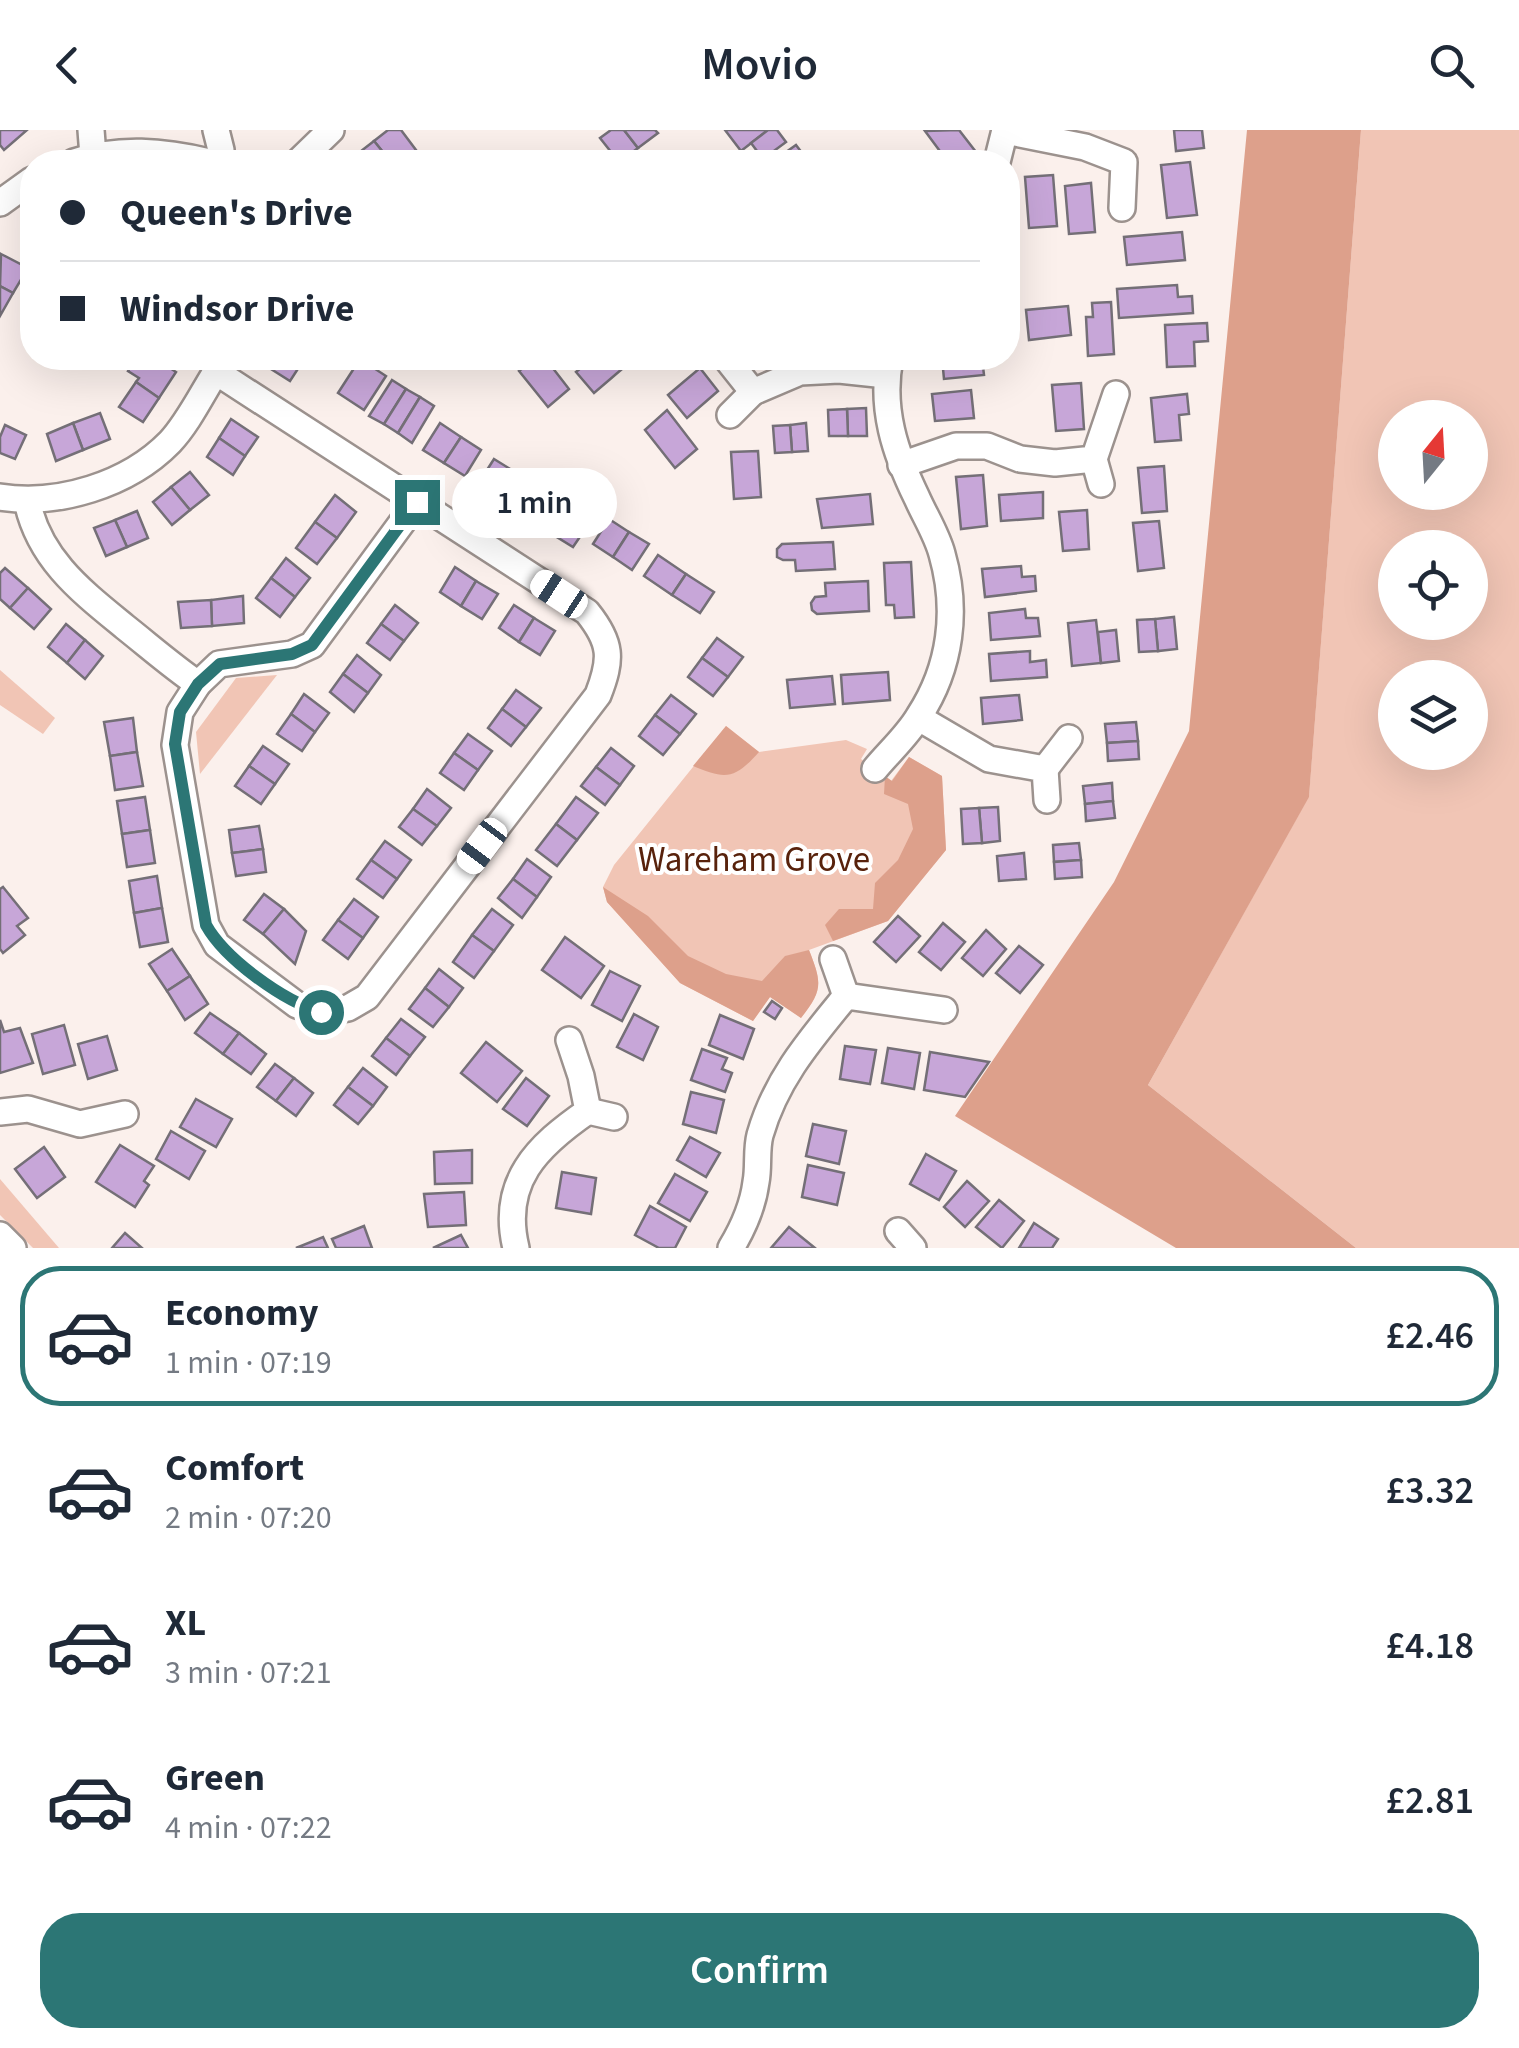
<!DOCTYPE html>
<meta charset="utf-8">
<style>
body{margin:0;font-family:"Source Sans 3",sans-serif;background:#f6f6f7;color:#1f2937;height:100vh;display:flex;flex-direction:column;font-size:38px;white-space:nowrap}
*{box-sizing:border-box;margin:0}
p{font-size:32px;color:#747a83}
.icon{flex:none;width:55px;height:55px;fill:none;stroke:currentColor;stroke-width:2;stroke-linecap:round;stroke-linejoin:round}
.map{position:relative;height:1118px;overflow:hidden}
.sheet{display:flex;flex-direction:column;background:#fff;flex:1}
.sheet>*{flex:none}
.guide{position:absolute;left:20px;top:20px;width:1000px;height:220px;border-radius:40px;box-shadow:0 10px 40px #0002;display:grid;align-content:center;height:220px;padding:0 40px;background:#fff}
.needle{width:65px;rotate:18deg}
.fabs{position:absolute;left:1378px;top:270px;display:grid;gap:20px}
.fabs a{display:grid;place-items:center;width:110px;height:110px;border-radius:50%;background:#fff;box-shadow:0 10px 40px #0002;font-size:50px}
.end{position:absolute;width:45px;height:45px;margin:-22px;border:12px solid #2c7675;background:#fff;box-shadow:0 0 0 5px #fff}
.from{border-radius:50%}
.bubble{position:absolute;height:70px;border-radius:35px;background:#fff;box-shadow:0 10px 40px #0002;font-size:32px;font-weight:600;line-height:70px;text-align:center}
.car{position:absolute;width:30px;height:60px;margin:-30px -15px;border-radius:12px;box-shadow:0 0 8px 2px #0007;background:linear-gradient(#fff 24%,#345 0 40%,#fff 0 76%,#345 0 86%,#fff 0)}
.guide b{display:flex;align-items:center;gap:35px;height:95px;font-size:38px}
.guide b+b{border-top:2px solid #e0e1e3}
.guide i{width:25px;height:25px;background:#1f2937}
ul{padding:18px 0 0;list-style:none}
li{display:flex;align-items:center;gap:30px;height:140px;margin:0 20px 15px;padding:0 20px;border:5px solid transparent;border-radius:40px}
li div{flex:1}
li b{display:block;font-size:38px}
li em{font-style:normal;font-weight:600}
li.active{border-color:#2c7675}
li>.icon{width:90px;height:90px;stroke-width:1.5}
.action{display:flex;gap:20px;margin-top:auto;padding:20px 40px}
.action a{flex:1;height:115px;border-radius:40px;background:#2c7675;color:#fff;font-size:40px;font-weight:600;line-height:115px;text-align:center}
header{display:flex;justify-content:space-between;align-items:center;height:130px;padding:0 40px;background:#fff;font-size:45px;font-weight:600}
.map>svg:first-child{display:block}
.green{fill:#f1c5b5;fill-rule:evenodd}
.forest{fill:#dda08b}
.building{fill:#c7a6d8;stroke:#746f77;stroke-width:2.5}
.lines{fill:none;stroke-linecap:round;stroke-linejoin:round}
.street-casing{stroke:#9c928e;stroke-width:30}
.street{stroke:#fff;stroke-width:25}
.route{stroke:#2c7675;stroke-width:12}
.labels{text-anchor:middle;stroke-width:8;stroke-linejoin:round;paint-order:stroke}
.park-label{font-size:35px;fill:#58220c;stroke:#fff}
</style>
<header><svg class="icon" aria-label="back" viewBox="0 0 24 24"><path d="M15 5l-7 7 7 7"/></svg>Movio<svg class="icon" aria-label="search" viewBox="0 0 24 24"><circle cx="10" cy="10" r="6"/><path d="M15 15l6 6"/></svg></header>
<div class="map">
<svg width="1519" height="1118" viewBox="0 0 1519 1118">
<rect width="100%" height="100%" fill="#fbf0ec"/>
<g class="green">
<path d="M1361,0H1519V1118H1356L1148,955L1309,666ZM1395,288H1470V362H1395ZM1395,418H1470V492H1395ZM1395,548H1470V622H1395Z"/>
<path d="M0,540L55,588L43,604L0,575Z"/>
<path d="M277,545L200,644L196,602L236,548Z"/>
<path d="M726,596L759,622L846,610L867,619L861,629L891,651L909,627L942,646L946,720L888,791L809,820C822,853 823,860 801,888L770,867L753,891L680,853L607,772L603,757L614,735Z"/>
<path d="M0,1049L59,1118H33L0,1085Z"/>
</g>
<g class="forest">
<path d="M1247,0H1361L1309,667L1148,955L1356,1118H1176L955,986L1114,752L1189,601Z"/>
<path d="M726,596L759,622C735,649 726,650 693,636Z"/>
<path d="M909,627L942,646L946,720L888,791L833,811L825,795L839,779H873L875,753L898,730L913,699L908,674L884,664L885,646L892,651Z"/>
<path d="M603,757L648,786L688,826L726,844L762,851L785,826L809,820C822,853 823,860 801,888L770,867L753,891L680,853L607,772Z"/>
</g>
<g class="building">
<path d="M0,0H27L4,20L0,15Z"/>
<path d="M388,0H401L416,20L399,32H391L374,11Z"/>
<path d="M611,0H624L638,18L619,32L600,8Z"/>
<path d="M624,0H655L658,3L638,18Z"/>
<path d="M725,0H768L741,21Z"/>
<path d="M768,0H777L786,12L763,29L751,13Z"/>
<path d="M959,0L976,22L962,32H948L925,1Z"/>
<path d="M1174,0H1202L1204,18L1176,21Z"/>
<path d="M374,11L391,32H356L352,28Z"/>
<path d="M796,15L809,32H772Z"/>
<path d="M1190,32L1197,85L1167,88L1161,35Z"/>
<path d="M1053,45L1057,96L1029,98L1025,47Z"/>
<path d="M1091,53L1095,102L1069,104L1065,56Z"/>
<path d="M1182,102L1185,130L1127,135L1124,107Z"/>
<path d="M1,124L28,138L13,163L0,156Z"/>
<path d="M1011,136L1015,178H1008V137Z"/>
<path d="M1177,155L1178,167L1192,166L1193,183L1119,188L1117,159Z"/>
<path d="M0,156L13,163L0,186Z"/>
<path d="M1111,172L1114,224L1088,226L1086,187H1093L1092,173Z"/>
<path d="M1068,176L1071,205L1029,210L1026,180Z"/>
<path d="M1207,193L1208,211L1194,212L1195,236L1167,237L1165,195Z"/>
<path d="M136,228H155L176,242L159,268L136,252L139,248L128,241Z"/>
<path d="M268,228H297L303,231L290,251L263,234Z"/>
<path d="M536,228H545L569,259L548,277L519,241Z"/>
<path d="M593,228H625L629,233L594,263L576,242Z"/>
<path d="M942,228H982L984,245L944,249Z"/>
<path d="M360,229L386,246L364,280L338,263Z"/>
<path d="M700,238L718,261L687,288L668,265Z"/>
<path d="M392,250L406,259L384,294L369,286Z"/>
<path d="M136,252L159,268L143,292L119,277Z"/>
<path d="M1081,253L1084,299L1056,301L1052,255Z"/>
<path d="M406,259L420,267L398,303L384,294Z"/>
<path d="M971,260L974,288L935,291L932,264Z"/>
<path d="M1187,264L1189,284L1179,285L1181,310L1155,312L1151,268Z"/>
<path d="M420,267L434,276L412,313L398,303Z"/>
<path d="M866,278L867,306H848L847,279Z"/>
<path d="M847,279L848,306H829L828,280Z"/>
<path d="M667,280L697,319L675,338L645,300Z"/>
<path d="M100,283L110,309L83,320L73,293Z"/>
<path d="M231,289L258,307L245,326L219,308Z"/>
<path d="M73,293L83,320L56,331L47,304Z"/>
<path d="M440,293L461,307L444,333L423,320Z"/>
<path d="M806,293L808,321L792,322L790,295Z"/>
<path d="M5,295L26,305L15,329L0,323V307Z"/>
<path d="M790,295L792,322L775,323L773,296Z"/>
<path d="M461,307L481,320L465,346L444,333Z"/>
<path d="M219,308L245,326L233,345L207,327Z"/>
<path d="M758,321L761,367L734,369L731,322Z"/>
<path d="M494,329L515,342L499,368L478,354Z"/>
<path d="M1164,336L1167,381L1142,383L1138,338Z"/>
<path d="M190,342L209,365L190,380L171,357Z"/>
<path d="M515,342L536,356L519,381L499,368Z"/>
<path d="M983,345L987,396L961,399L956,347Z"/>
<path d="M171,357L190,380L172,395L153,372Z"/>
<path d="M1043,362V388L1001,391L999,365Z"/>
<path d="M548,364L569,378L552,404L531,389Z"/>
<path d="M870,364L873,394L822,398L817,369Z"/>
<path d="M335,365L356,382L337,408L315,392Z"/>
<path d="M569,378L590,392L573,417L552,404Z"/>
<path d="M1087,380L1089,419L1063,421L1059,382Z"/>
<path d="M137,381L148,408L127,417L115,390Z"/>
<path d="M609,389L629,402L613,427L593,414Z"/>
<path d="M115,390L127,417L106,426L94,398Z"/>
<path d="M1159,391L1164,438L1138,441L1133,393Z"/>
<path d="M315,392L337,408L317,434L296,418Z"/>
<path d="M629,402L649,414L632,440L613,427Z"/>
<path d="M833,412L835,439L796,441L795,430H783L777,427V419L782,414Z"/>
<path d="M658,425L686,444L672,465L644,446Z"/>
<path d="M286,428L310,448L295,467L271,448Z"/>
<path d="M911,432L914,487L895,488L894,475H886L884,433Z"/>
<path d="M1021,436L1022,447L1035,446L1036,461L985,467L982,439Z"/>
<path d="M455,437L476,451L461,476L440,462Z"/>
<path d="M5,438L28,458L10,478L0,469V443Z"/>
<path d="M686,444L714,462L700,483L672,465Z"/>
<path d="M271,448L295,467L280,487L256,468Z"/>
<path d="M476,451L498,464L482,489L461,476Z"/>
<path d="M868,451L869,481L817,484L812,480L811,473L815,467L826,466L825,453Z"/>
<path d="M28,458L51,479L34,499L10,478Z"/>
<path d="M243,466L244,493L212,496L211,470Z"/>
<path d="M211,470L212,496L181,498L178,472Z"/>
<path d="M395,475L418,493L404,511L381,494Z"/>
<path d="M514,475L534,488L519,512L499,498Z"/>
<path d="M1025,479L1026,488H1038L1040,506L991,510L989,483Z"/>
<path d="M1174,487L1177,519L1158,521L1155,489Z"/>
<path d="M534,488L555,501L540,525L519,512Z"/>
<path d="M1155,489L1158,521L1139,522L1137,490Z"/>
<path d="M1096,490L1101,533L1072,536L1068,493Z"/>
<path d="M66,494L85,510L67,533L48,517Z"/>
<path d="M381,494L404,511L390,530L367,513Z"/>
<path d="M1116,500L1119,531L1101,533L1098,502Z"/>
<path d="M717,508L743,527L728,547L702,528Z"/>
<path d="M85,510L103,526L85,549L67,533Z"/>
<path d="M1030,521V532L1046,530L1047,547L991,551L989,524Z"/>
<path d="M357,525L381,545L368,563L343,544Z"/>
<path d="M702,528L728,547L713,566L688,547Z"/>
<path d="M888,542L890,570L843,574L841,545Z"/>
<path d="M343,544L368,563L354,582L330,562Z"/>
<path d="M832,546L835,574L790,578L787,550Z"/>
<path d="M516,560L541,578L526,597L502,579Z"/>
<path d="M304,564L329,583L315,602L291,584Z"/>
<path d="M671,565L696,584L680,604L655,585Z"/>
<path d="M1019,565L1022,590L983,594L981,568Z"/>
<path d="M502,579L526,597L511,616L488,598Z"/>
<path d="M291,584L315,602L302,621L277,604Z"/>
<path d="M655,585L680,604L663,625L639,606Z"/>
<path d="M133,588L137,622L110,626L104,592Z"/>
<path d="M1136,592L1138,611L1107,613L1105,594Z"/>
<path d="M468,604L492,621L478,640L454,623Z"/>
<path d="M1138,611L1139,629L1108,631L1107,613Z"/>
<path d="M263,616L289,634L275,654L249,636Z"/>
<path d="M611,618L634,636L620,655L596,637Z"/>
<path d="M137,622L143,656L115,660L110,626Z"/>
<path d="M454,623L478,640L464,660L440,643Z"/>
<path d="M249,636L275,654L261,674L235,656Z"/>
<path d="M596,637L620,655L605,675L581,656Z"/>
<path d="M1112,653L1113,671L1085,674L1083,656Z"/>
<path d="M427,659L451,678L437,696L413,679Z"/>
<path d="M145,667L150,700L122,704L117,671Z"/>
<path d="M576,667L598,683L577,710L556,694Z"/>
<path d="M1113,671L1115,688L1086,691L1085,674Z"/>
<path d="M998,677L1000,711L982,713L979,678Z"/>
<path d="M979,678L982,713L963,714L961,679Z"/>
<path d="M413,679L437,696L422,715L399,697Z"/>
<path d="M556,694L577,710L557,736L536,720Z"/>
<path d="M259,696L263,719L232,723L229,700Z"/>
<path d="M150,700L155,733L127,737L122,704Z"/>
<path d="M385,711L411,730L397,749L371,730Z"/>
<path d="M1079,713L1081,730L1054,732L1053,715Z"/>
<path d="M263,719L266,742L236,746L232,723Z"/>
<path d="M1024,723L1026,749L999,751L997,726Z"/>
<path d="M527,729L551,747L537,767L513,749Z"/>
<path d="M371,730L397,749L383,768L357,749Z"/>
<path d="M1081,730L1082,747L1055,749L1054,732Z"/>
<path d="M157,746L162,778L134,783L129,751Z"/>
<path d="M513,749L537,767L522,788L498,768Z"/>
<path d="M3,757L28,788L17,796L25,805L3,823L0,819V759Z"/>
<path d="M264,764L284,779L263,804L244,790Z"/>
<path d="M354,769L378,787L363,808L338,790Z"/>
<path d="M162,778L168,812L140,817L134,783Z"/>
<path d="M284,779L306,801L295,834L263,804Z"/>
<path d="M492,779L513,795L494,821L472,805Z"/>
<path d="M898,786L920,806L896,832L874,812Z"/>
<path d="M338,790L363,808L348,829L323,810Z"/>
<path d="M943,793L965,812L941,840L919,822Z"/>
<path d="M986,800L1006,819L983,846L962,828Z"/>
<path d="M472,805L494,821L474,848L453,832Z"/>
<path d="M565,807L604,836L581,868L542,840Z"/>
<path d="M1019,816L1043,835L1020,863L996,843Z"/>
<path d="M172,819L190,846L167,861L149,834Z"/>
<path d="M439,839L463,858L449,877L425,858Z"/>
<path d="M610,841L640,856L622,891L592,875Z"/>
<path d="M190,846L208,874L185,890L167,861Z"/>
<path d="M425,858L449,877L433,897L409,879Z"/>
<path d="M772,871L782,878L775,889L764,882Z"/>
<path d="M210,883L239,903L223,924L195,903Z"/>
<path d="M634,884L658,897L643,930L617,917Z"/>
<path d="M720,885L754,899L743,929L709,915Z"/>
<path d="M401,889L425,907L410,926L386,908Z"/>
<path d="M0,890L4,902L20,898L33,933L0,943Z"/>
<path d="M64,895L75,935L43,944L32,904Z"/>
<path d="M239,903L266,924L251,944L223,924Z"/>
<path d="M107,906L117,940L88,949L78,914Z"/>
<path d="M386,908L410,926L396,945L372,926Z"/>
<path d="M486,912L522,941L497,972L461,943Z"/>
<path d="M845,916L876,920L870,954L840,949Z"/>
<path d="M888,918L920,923L914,959L882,953Z"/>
<path d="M702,919L727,928L722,939L732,943L725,962L691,950Z"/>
<path d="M930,922L989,932L965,967L924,960Z"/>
<path d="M275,934L294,948L276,971L257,957Z"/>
<path d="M363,938L387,957L373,976L348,957Z"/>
<path d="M294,948L313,963L296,986L276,971Z"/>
<path d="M526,948L549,966L527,996L503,979Z"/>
<path d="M348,957L373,976L358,994L334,975Z"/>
<path d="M691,962L724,970L716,1003L683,994Z"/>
<path d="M196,969L232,989L216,1017L180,997Z"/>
<path d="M813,994L846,1001L839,1034L806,1026Z"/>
<path d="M171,1001L205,1021L189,1049L156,1029Z"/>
<path d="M690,1007L720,1023L706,1047L677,1030Z"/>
<path d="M120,1015L154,1036L144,1051L149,1055L135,1077L96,1052Z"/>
<path d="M44,1017L65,1047L37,1068L15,1039Z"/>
<path d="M472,1020V1053L435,1054L434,1022Z"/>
<path d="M926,1024L956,1041L939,1070L910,1054Z"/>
<path d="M808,1035L844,1043L837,1075L802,1067Z"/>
<path d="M562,1042L596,1048L591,1084L556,1078Z"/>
<path d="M675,1044L707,1062L690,1091L658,1073Z"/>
<path d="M967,1051L989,1071L965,1097L944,1077Z"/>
<path d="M464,1062L466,1095L428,1097L424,1064Z"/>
<path d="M999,1070L1024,1091L1002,1118L976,1097Z"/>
<path d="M650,1076L686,1097L675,1118H659L635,1105Z"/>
<path d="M1034,1093L1058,1109L1052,1118H1019Z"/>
<path d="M364,1096L372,1118H336L332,1109Z"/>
<path d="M789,1097L815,1118H771Z"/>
<path d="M125,1103L142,1118H112Z"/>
<path d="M461,1105L468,1118H433Z"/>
<path d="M323,1107L328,1118H296Z"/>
</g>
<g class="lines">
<g class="street-casing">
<g id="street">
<path d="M91,0L93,26"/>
<path d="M216,0L221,20L218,32"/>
<path d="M1005,1L1085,17L1124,32L1122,78"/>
<path d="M74,32C119,17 164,21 209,32"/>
<path d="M298,32L331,0"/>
<path d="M997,32L1005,0"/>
<path d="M0,73L32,50"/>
<path d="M726,228L753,262L800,242L839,240L886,245"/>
<path d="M215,242L227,249L587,482C612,513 612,529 598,565L367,867L348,878L321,883L297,875L217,815L206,795L175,615L180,582L198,554L219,534L292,524L312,515L417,372"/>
<path d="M730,285L753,262"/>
<path d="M1094,329L1101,354"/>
<path d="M901,335L956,316H987L1020,329L1055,333L1094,329L1116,264"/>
<path d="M0,367C58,376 128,355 170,312C191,290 207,253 225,228"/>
<path d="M27,371C39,429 81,461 125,497C149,516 173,537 198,554"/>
<path d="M919,588L989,629L1045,639L1047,670"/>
<path d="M875,639C889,622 908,605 919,586C951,537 958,480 942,424C937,405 925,386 917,368C895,323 880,278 890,228"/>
<path d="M1045,639L1069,608"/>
<path d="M833,829L846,866"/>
<path d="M588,981L614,987"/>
<path d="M0,982L28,979L80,994L125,984"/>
<path d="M898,1101L913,1118"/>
<path d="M0,1105L13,1118"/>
<path d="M516,1118C500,1052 537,1016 588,981L581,946L569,910"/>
<path d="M731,1118C743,1098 753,1076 756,1052C759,1037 756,1020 760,1005C776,949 810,910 846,866L944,880"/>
</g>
</g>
<use href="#street" class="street"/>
</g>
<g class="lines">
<path class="route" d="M321,882C283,871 225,829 206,795L175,614L180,582L198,554L220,534L292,524L312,515L417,372"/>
</g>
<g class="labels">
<g class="park-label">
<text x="754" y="741">Wareham Grove</text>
</g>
</g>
</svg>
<div class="fabs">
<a><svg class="needle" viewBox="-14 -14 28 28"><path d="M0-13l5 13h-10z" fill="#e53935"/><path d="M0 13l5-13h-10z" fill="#747a83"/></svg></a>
<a><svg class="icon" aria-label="locate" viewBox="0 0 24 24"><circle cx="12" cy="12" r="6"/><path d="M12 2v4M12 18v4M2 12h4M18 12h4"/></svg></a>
<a><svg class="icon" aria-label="layers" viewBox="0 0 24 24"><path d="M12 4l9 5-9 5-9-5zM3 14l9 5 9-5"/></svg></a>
</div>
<i class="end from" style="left:321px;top:882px"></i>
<i class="end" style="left:417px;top:372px"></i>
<div class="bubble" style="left:452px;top:338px;width:165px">1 min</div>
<i class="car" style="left:559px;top:464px;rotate:303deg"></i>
<i class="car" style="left:482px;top:716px;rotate:217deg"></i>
<div class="guide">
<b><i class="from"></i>Queen's Drive</b>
<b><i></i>Windsor Drive</b>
</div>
</div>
<section class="sheet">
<ul>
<li class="active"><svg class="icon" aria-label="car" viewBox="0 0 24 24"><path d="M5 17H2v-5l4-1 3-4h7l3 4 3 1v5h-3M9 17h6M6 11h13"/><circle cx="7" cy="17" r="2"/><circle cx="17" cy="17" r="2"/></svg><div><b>Economy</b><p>1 min · 07:19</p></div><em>£2.46</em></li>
<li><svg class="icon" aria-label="car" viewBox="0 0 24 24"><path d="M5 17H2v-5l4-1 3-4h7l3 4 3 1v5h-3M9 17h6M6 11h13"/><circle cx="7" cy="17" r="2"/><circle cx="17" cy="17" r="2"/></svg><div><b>Comfort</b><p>2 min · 07:20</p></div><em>£3.32</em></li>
<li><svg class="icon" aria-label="car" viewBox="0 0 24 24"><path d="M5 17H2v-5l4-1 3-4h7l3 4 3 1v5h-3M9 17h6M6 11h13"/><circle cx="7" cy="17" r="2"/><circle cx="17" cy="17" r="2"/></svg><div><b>XL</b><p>3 min · 07:21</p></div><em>£4.18</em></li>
<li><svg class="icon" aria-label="car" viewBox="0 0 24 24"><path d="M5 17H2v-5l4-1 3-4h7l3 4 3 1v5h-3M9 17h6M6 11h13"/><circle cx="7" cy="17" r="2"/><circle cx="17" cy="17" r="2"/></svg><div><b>Green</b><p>4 min · 07:22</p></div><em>£2.81</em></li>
</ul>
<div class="action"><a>Confirm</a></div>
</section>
